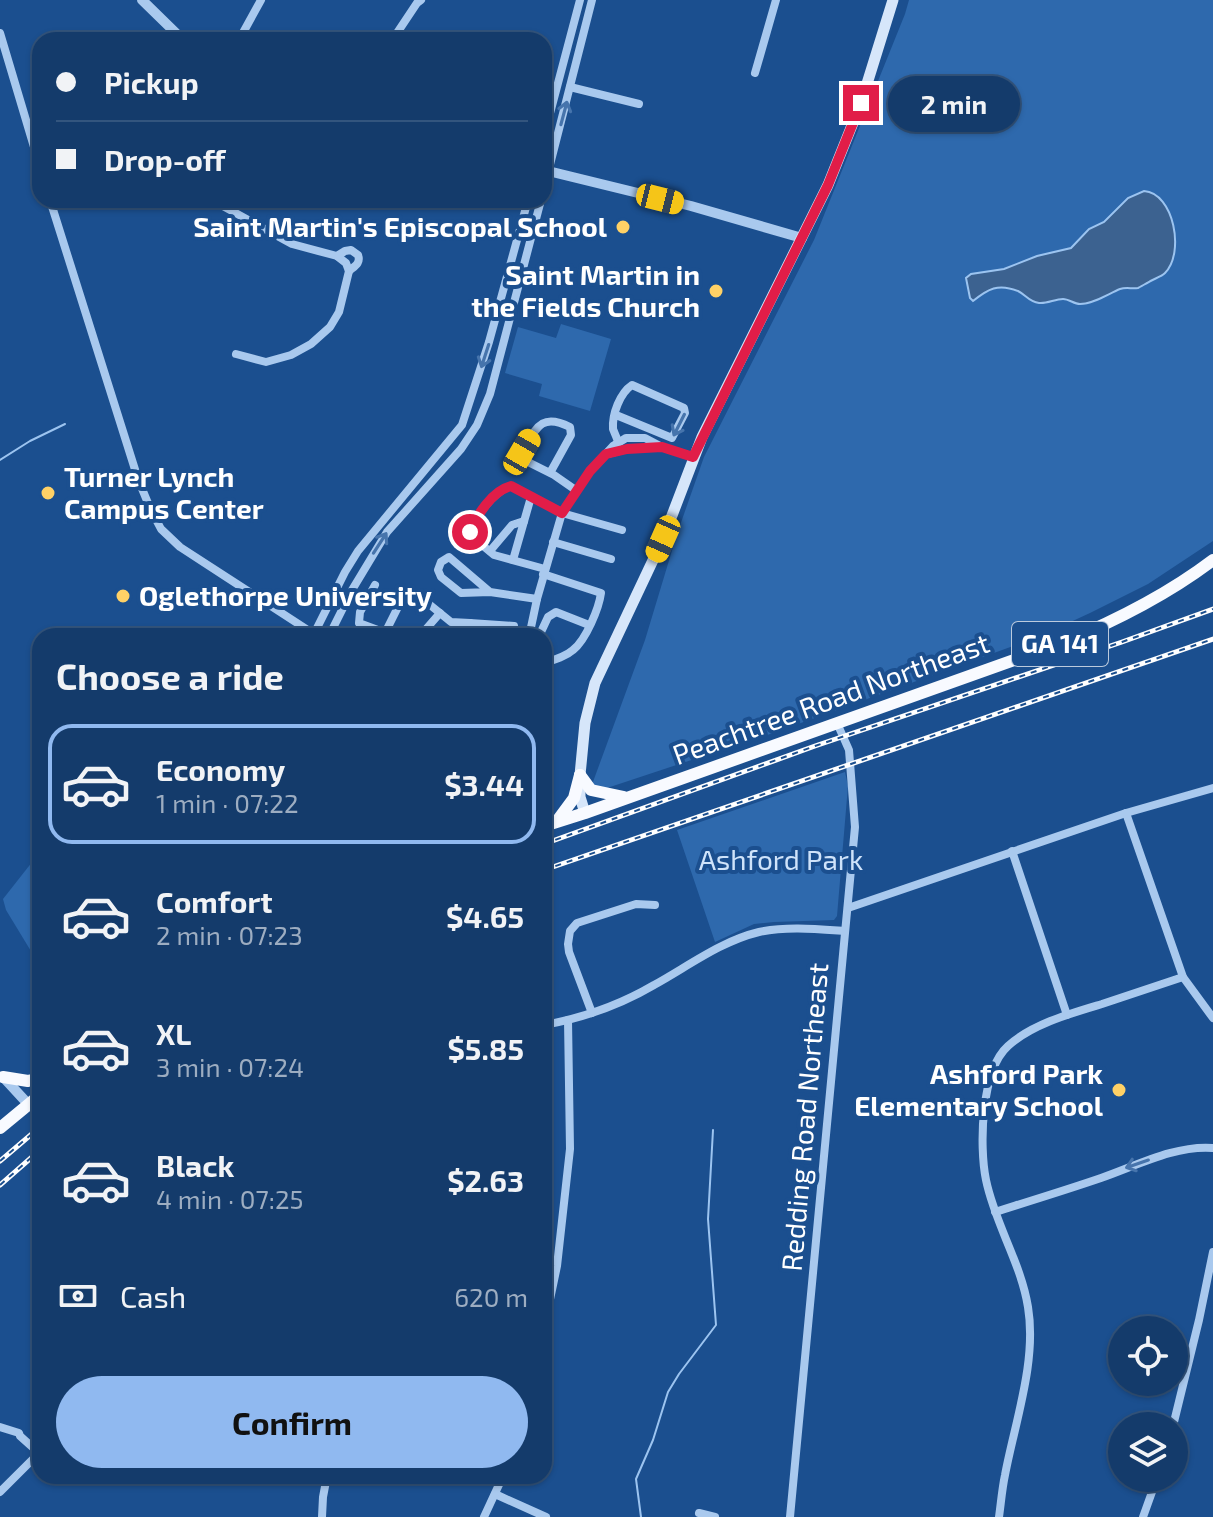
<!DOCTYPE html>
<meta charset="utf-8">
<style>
body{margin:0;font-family:"Exo 2",sans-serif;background:#1d4271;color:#f1f3f6;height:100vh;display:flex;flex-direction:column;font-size:30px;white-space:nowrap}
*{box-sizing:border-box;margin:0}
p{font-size:26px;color:#9dadc1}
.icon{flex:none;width:44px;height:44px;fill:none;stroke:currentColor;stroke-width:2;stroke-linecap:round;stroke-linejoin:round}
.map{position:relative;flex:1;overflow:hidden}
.drawer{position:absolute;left:32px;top:628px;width:520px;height:856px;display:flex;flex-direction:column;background:#143b6b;border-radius:24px;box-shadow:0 2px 6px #0004,0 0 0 2px #33557e}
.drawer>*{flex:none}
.hud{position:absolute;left:32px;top:32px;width:520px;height:176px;border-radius:24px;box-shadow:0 2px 6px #0004,0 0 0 2px #33557e;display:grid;align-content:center;height:176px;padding:0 24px;background:#143b6b}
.controls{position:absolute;left:1108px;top:1316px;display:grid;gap:16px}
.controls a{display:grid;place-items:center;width:80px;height:80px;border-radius:50%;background:#143b6b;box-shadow:0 2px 6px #0004,0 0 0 2px #33557e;font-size:40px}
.end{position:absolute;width:36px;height:36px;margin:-18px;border:10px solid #e11d48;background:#fff;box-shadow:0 0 0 4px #fff}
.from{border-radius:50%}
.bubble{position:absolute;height:56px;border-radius:28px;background:#143b6b;box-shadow:0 2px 6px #0004,0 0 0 2px #33557e;font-size:26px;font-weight:700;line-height:56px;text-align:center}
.car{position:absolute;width:24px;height:48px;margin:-24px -12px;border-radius:10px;box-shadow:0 0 6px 2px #0007;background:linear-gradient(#f5c518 24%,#345 0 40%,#f5c518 0 76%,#345 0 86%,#f5c518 0)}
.hud b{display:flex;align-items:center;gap:28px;height:76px;font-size:30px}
.hud b+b{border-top:2px solid #33557e}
.hud i{width:20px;height:20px;background:#f1f3f6}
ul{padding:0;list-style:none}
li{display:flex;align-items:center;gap:24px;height:120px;margin:0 16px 12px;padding:0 8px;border:4px solid transparent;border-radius:24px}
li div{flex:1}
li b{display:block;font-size:30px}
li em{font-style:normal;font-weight:700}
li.active{border-color:#90b9f0}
li>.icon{width:72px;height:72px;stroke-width:1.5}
h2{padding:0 24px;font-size:36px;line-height:96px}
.pay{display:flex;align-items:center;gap:20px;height:88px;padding:0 24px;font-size:30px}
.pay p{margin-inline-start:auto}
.button{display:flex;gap:16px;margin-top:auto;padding:16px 24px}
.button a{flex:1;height:92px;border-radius:48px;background:#90b9f0;color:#111;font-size:32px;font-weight:700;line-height:92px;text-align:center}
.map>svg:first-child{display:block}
.green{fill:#2e69ad}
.water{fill:#3c6290;stroke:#9cc4f0;stroke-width:2}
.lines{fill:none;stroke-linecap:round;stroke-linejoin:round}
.stream{stroke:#9cc4f0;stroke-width:2}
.minor{stroke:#a9c9ee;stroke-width:8}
.tertiary{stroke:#a9c9ee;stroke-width:10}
.secondary{stroke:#d6e6fa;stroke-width:11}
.trunk{stroke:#f8faff;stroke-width:12}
.rail-casing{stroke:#fff;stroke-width:5}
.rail{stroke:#1b4f8f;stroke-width:2;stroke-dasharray:6;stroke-linecap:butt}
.oneway{stroke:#4674ac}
.route{stroke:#e11d48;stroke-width:10}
.poi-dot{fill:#ffd166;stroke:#1b4f8f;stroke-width:3}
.labels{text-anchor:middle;stroke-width:8;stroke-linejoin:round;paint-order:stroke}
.shield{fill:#1b4f8f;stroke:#bbcadd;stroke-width:2}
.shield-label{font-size:26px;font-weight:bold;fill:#fff}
.poi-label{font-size:28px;font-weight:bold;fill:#fff;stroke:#1b4f8f;text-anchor:end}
.street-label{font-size:28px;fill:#fff;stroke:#1b4f8f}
.park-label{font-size:28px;fill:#cfe3fa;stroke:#1b4f8f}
</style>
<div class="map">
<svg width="1213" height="1517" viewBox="0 0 1213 1517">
<rect width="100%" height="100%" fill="#1b4f8f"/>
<g class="green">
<path d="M909,0H1213V541L1148,584L1090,613L1038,637L776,732L595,792L590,790L645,640L677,534L704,457L814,240L905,14Z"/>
<path d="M561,324L611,339L590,411L539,396L542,384L505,373L518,327L556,338Z"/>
<path d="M845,772L848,786L837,916L834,920L774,922L754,924L715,942L677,830Z"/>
<path d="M40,852V966L6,910L3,899Z"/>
</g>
<path class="water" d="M1144,191C1174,193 1185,253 1165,273C1161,277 1153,279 1149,282C1147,283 1140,287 1138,288C1132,289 1126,287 1120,289C1108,294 1093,304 1080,304C1074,304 1069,299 1063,299C1055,299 1047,304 1039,303C1029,302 1026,295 1018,291C998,283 988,289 973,301L970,298L966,278L971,274L1004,269L1037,256L1071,248L1089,229L1104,222L1128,198Z"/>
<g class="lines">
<g class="stream">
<path d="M0,460L30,441L65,424"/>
<path d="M641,1517L636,1479L653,1440L668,1392L679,1374L716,1325L708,1219L713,1130"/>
</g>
<g class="minor">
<path d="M0,33L40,167"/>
<path d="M397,33L417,3L421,0"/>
<path d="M239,40L261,0"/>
<path d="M755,73L776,0"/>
<path d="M570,87L639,104"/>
<path d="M544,136L580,0"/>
<path d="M544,188L592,0"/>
<path d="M50,200L138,479L150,508L161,529L180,547L317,636"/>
<path d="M212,200L292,244L337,256L346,263L349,271L339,312L330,327L311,344L291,355L266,362L236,354"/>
<path d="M337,256L345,251L351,250L358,255C361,263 355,266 349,271"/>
<path d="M616,415L672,438L685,413L684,408L632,385C620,393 612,414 613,429C614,432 617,438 618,442"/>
<path d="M659,446L693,457"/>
<path d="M607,454L627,449L662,447"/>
<path d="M550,473L571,435L570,427C540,412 536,429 522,452L524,460L554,475L577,491"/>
<path d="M553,542L611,559"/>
<path d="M490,551L512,525L524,521"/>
<path d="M513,560L531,497"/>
<path d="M545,569L494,555L470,535C470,520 496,490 511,486L562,513L622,530"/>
<path d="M543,574L601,593C599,608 586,640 573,650C565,657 554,660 544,663"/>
<path d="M375,585L360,612L359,623L394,636"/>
<path d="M490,592L461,593L441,577L438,570L441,562L449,557L490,592L537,599"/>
<path d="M541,632L548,617L556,612L589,625"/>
<path d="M385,633L402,599L419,596L451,622L470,623"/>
<path d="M313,636L345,572L358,551L462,425L489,342L528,200"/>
<path d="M329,636L352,590L387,532L461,449L477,425L490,394L541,200"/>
<path d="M420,636L440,613"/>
<path d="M474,636L470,623L514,626"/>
<path d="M519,636L530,632L537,599L562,513L590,471L613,446L626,438H645L662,447"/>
<path d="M1126,813L1183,977L1213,1018"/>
<path d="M1012,851L1067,1015"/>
<path d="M848,908L1126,813L1213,788"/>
<path d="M592,1013L569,952L568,944L570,931L577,923L636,904L655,905"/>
<path d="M544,1025C583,1018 620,1005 654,985C687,967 721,941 759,932C786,926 817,929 845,931"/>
<path d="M995,1212C1030,1201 1066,1190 1101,1178C1136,1166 1175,1145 1213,1148"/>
<path d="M544,1328L557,1266L570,1149L568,1020"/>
<path d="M1173,1426L1199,1320L1213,1252"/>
<path d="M0,1427L19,1433L20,1436L39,1453"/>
<path d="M0,1492L40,1452"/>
<path d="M495,1494L546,1517"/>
<path d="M699,1513L715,1517"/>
<path d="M322,1517L323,1497L327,1476"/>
<path d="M484,1517L503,1476"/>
<path d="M790,1517L855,827L849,750L837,723"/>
<path d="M999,1517C1001,1503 1002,1489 1005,1475C1015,1422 1037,1361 1028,1307C1021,1263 995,1224 986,1180C979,1146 981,1070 1008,1046C1032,1024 1072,1013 1102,1004C1129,995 1156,986 1183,977"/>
<path d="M1143,1517L1157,1478"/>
</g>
<g class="tertiary">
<path d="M142,0L183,40"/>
<path d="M544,170L691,206L802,238"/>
<path d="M3,1077L29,1105"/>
</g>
<path class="secondary" d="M585,813L580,797V775L585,723L595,683L663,539L702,437L828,185L861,103L893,0"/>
<g class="trunk">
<path d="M580,775L591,790L624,797"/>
<path d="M557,821L574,798L580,775"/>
<path d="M544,826L585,813L1062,643C1115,621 1167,595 1213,560"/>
<path d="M3,1077L28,1081L40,1078"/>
<path d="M0,1128L40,1095"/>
</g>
<g class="rail-casing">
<g id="rail">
<path d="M544,844L815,746L1122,642L1213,609"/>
<path d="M544,870L1213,639"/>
<path d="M0,1161L40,1127"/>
<path d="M0,1185L40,1150"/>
</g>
</g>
<use href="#rail" class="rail"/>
</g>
<defs><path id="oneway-shaft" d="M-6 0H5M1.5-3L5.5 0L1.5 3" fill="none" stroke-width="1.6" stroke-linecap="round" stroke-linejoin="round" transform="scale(2)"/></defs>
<g class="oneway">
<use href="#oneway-shaft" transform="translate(564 113) rotate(-75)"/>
<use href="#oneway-shaft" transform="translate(485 356) rotate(108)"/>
<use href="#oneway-shaft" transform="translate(679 425) rotate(117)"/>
<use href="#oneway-shaft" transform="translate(380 543) rotate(-57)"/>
<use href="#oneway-shaft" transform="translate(1137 1164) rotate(161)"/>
</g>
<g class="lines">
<path class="route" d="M470,532C477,515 492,491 511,486L562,513L590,471L606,454L627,449L662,447L693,457L828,185L861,103"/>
</g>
<g class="poi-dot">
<circle cx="623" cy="227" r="8"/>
<circle cx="716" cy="291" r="8"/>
<circle cx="48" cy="493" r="8"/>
<circle cx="123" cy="596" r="8"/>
<circle cx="1119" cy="1090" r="8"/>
</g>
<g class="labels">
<rect class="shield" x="1012" y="622" width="96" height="44" rx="6"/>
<g class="shield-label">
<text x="1060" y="653">GA 141</text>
</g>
<g class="poi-label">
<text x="607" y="237">Saint Martin's Episcopal School</text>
<text x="700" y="285">Saint Martin in<tspan x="700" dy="32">the Fields Church</tspan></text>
<text x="64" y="487" text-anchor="start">Turner Lynch<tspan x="64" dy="32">Campus Center</tspan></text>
<text x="139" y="606" text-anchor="start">Oglethorpe University</text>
<text x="1103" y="1084">Ashford Park<tspan x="1103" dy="32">Elementary School</tspan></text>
</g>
<g class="street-label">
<text transform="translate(831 699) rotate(-20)" y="10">Peachtree Road Northeast</text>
<text transform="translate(805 1117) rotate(-85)" y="10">Redding Road Northeast</text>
</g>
<g class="park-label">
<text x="781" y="870">Ashford Park</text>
</g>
</g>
</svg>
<div class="controls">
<a><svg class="icon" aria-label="locate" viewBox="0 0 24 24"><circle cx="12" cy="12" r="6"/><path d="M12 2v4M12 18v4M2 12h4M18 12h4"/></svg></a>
<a><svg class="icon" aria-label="layers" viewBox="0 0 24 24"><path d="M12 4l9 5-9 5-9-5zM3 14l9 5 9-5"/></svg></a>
</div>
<i class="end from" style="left:470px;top:532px"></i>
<i class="end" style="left:861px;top:103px"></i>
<div class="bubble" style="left:888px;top:76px;width:132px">2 min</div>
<i class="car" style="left:660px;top:199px;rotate:104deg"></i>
<i class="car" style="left:522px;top:452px;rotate:30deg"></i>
<i class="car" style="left:663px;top:539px;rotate:204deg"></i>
<div class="hud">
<b><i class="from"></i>Pickup</b>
<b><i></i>Drop-off</b>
</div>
<section class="drawer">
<h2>Choose a ride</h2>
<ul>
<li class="active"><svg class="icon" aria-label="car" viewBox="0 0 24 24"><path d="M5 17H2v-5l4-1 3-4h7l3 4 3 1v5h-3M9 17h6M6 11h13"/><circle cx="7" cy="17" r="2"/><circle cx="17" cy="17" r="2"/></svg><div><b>Economy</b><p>1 min · 07:22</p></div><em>$3.44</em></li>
<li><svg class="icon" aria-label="car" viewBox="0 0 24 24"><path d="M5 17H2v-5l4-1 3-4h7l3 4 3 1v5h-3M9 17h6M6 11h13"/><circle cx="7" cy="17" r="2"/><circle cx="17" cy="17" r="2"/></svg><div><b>Comfort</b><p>2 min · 07:23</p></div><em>$4.65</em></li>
<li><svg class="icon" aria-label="car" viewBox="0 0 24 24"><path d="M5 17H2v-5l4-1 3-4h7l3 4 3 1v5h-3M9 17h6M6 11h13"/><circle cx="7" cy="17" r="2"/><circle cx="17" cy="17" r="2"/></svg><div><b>XL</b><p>3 min · 07:24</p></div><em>$5.85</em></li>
<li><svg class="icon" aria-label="car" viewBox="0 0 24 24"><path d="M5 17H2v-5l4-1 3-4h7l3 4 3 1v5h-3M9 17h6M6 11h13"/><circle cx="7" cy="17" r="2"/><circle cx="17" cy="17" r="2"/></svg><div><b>Black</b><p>4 min · 07:25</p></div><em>$2.63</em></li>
</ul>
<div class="pay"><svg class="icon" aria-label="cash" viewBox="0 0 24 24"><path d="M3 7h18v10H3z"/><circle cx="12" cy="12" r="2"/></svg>Cash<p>620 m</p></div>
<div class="button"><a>Confirm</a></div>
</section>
</div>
